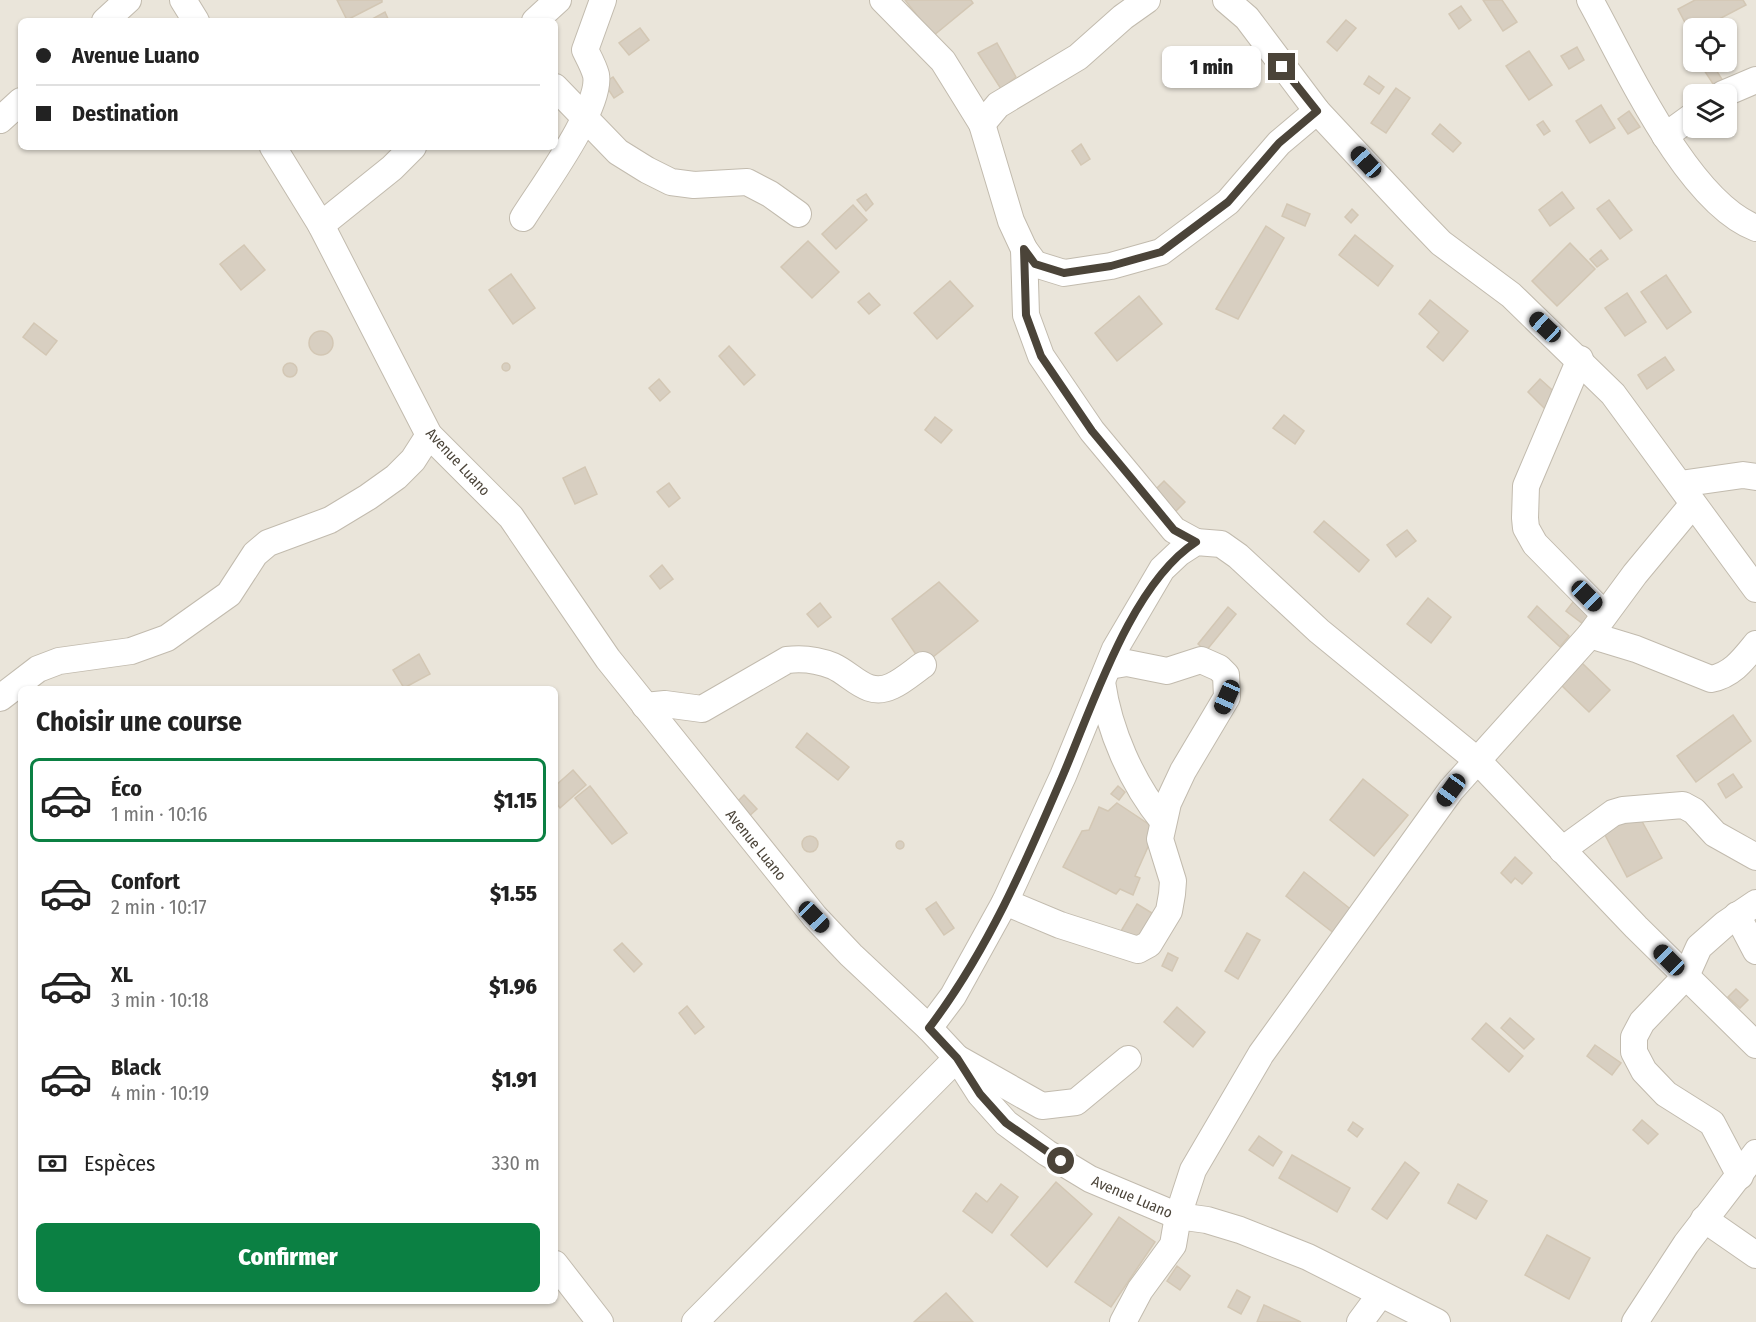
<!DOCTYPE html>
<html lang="fr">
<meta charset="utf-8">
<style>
body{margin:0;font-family:"Fira Sans Condensed",sans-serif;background:#f2f2f2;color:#222;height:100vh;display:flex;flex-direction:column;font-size:22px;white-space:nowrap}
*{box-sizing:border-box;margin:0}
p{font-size:20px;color:#767676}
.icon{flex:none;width:33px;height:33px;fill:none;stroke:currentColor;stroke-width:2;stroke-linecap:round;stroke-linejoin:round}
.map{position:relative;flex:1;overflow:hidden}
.drawer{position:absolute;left:18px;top:686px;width:540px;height:618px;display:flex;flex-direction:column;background:#fff;border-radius:9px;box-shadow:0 2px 4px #0004}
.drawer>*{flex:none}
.top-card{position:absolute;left:18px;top:18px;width:540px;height:132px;border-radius:9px;box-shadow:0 2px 4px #0004;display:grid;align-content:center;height:132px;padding:0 18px;background:#fff}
.fabs{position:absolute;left:1683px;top:18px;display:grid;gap:12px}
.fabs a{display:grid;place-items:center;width:54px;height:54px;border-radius:9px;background:#fff;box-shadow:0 2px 4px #0004;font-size:30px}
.end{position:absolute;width:27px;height:27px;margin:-14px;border:8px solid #4b4439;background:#fff;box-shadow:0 0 0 3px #fff}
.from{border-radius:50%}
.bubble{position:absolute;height:42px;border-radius:9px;background:#fff;box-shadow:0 2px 4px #0004;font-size:20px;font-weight:800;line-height:42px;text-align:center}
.car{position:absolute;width:18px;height:36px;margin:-18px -9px;border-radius:8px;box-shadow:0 0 4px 2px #0007;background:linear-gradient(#222 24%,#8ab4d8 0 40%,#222 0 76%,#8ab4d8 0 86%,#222 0)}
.top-card b{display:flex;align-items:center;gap:21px;height:57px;font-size:22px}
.top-card b+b{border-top:2px solid #e0e0e0}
.top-card i{width:15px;height:15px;background:#222}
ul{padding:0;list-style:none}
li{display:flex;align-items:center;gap:18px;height:84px;margin:0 12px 9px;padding:0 6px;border:3px solid transparent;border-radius:9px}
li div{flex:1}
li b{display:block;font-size:22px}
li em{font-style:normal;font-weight:800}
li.active{border-color:#0b8043}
li>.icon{width:54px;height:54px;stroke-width:1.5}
h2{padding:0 18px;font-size:27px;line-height:72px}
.pay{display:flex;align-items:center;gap:15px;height:66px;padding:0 18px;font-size:22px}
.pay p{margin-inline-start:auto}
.cta{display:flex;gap:12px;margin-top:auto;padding:12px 18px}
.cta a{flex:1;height:69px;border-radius:9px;background:#0b8043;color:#fff;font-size:24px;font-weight:800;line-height:69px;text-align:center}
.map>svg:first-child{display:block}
.residential{fill:#eae5da;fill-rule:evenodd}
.building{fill:#d8cfc1;stroke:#d3c7b4;stroke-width:1.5}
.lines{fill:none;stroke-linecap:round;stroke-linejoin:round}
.street-casing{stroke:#c2bbae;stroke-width:28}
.street{stroke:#fff;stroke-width:26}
.route{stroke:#4b4439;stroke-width:8}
.labels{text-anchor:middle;stroke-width:4.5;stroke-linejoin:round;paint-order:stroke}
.street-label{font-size:15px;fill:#4b4439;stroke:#fff}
</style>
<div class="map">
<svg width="1756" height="1322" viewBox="0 0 1756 1322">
<rect width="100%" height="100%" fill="#f6f3ec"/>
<path class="residential" d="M0,0H1756V1322H0ZM21,21H555V147H21ZM1694,28H1726V62H1694ZM1694,94H1726V128H1694ZM21,688H555V1300H21Z"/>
<g class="building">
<path d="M337,0H382V2L347,20Z"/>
<path d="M905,0H971L973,3L933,36Z"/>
<path d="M1483,0H1502L1517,22L1503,31Z"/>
<path d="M1695,0H1743L1746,5L1702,28H1694L1691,34L1678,9Z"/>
<path d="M1461,6L1471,20L1459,29L1449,14Z"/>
<path d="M385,12L389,21H373L372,19Z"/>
<path d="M1346,20L1356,28L1337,51L1327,42Z"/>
<path d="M640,28L649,40L629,55L619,43Z"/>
<path d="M997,43L1016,77L1001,89L978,53Z"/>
<path d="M1577,47L1584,60L1569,69L1561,56Z"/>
<path d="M1529,51L1552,85L1529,100L1506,66Z"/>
<path d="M1703,62H1711L1725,84L1717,90L1700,64Z"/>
<path d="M1369,76L1384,87L1379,94L1364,84Z"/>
<path d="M613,77L623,92L614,98L604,83Z"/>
<path d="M1396,88L1410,98L1386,133L1371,123Z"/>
<path d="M1601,105L1615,128L1590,143L1576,121Z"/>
<path d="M1629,111L1640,127L1628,134L1618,119Z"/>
<path d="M1543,121L1550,131L1544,135L1537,125Z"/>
<path d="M1440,124L1461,143L1453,152L1432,134Z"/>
<path d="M1081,144L1090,159L1081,165L1072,151Z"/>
<path d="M1562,192L1574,208L1550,226L1539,210Z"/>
<path d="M866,194L873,204L866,211L857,200Z"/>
<path d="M1609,200L1632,230L1620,239L1597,209Z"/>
<path d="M1287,204L1310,214L1305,226L1282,216Z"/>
<path d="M853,205L867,220L836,249L822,234Z"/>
<path d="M1352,209L1358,215L1351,223L1345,217Z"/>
<path d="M1266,226L1284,238L1238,319L1216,309Z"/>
<path d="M1355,235L1393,266L1378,286L1339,255Z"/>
<path d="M808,241L839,272L812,298L781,267Z"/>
<path d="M1570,243L1595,269L1557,306L1532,281Z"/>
<path d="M244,245L265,270L241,290L220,264Z"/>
<path d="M1601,250L1608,259L1597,267L1590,259Z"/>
<path d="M511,274L535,308L513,324L489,290Z"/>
<path d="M1666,275L1691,312L1667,329L1641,292Z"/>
<path d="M950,281L973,306L937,339L914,313Z"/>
<path d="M869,293L880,305L869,314L858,302Z"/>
<path d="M1627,293L1646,322L1625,336L1605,308Z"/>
<path d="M1139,296L1162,324L1117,361L1095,333Z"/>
<path d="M1430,300L1468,331L1443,361L1427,347L1439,332L1419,314Z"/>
<path d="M34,323L57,341L46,355L23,337Z"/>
<circle cx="321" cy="343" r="12"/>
<path d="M729,346L755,375L744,385L719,356Z"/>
<path d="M1665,357L1674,370L1647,389L1638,375Z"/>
<circle cx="290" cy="370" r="7"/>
<circle cx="506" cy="367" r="4"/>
<path d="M659,379L670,392L660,401L649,388Z"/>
<path d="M1540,379L1560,397L1547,411L1528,392Z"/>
<path d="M1284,415L1304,431L1295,444L1273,428Z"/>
<path d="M935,417L952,430L941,443L925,430Z"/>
<path d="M585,467L597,494L575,504L563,478Z"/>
<path d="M1164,481L1185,502L1175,512L1154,491Z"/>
<path d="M669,483L680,498L669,507L657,492Z"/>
<path d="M1324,521L1369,560L1359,572L1314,532Z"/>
<path d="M1407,530L1416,541L1396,557L1387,545Z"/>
<path d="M662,565L673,579L660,589L650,576Z"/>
<path d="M939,582L978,621L923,665L892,619Z"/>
<path d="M1428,598L1451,617L1431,643L1407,624Z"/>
<path d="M1573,602L1594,618L1587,627L1566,611Z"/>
<path d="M820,603L831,617L818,627L807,614Z"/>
<path d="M1537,606L1569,636L1560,647L1528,617Z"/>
<path d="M1228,607L1236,614L1206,651L1198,644Z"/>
<path d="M419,654L430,674L404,688L393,670Z"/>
<path d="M1582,663L1610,690L1589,712L1561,685Z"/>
<path d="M1733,715L1751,741L1696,782L1677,756Z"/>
<path d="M807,733L849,767L838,780L796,747Z"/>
<path d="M573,770L586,785L560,808L555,802V786Z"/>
<path d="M1733,774L1742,787L1726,798L1718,784Z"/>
<path d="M1363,779L1408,815L1374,856L1330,820Z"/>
<path d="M590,786L627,833L612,844L575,798Z"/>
<path d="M1118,786L1125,792L1119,800L1111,794Z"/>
<path d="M744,795L757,809L747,818L734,805Z"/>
<path d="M1117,803L1156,829L1135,876L1140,878L1133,895L1120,889L1116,894L1063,867L1082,831L1089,830L1099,807L1108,811Z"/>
<path d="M1638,814L1662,858L1627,877L1604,833Z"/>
<circle cx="810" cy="844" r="8"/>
<circle cx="900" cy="845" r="4"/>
<path d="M1515,857L1532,873L1522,884L1515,878L1511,883L1501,873Z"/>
<path d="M1304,872L1353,911L1335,934L1286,896Z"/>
<path d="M936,902L954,928L944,935L926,909Z"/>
<path d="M1137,904L1157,916L1141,943L1121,931Z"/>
<path d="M1247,933L1260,940L1238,979L1225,971Z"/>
<path d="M622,943L642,964L634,972L614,950Z"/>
<path d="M1168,953L1178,958L1172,971L1162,966Z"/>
<path d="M1736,989L1748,1000L1740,1008L1728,997Z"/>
<path d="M687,1006L704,1027L695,1034L679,1013Z"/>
<path d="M1177,1007L1205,1032L1193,1047L1164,1022Z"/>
<path d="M1510,1018L1534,1039L1524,1049L1501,1028Z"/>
<path d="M1486,1023L1523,1056L1509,1072L1472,1039Z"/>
<path d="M1595,1045L1621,1063L1612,1075L1587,1056Z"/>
<path d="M1642,1120L1658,1134L1648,1144L1633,1130Z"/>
<path d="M1353,1122L1363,1129L1357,1137L1348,1130Z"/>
<path d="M1259,1136L1282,1152L1273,1166L1249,1150Z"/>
<path d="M1292,1155L1350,1188L1337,1212L1279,1178Z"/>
<path d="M1405,1162L1419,1173L1387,1219L1372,1209Z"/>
<path d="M1056,1182L1092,1214L1047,1267L1011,1235Z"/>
<path d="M1001,1184L1018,1197L992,1233L963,1211L976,1193L987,1202Z"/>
<path d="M1458,1184L1487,1201L1476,1219L1448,1203Z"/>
<path d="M1119,1217L1155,1242L1111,1307L1075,1282Z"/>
<path d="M1547,1235L1590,1258L1569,1299L1525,1275Z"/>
<path d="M1177,1266L1190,1276L1180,1290L1167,1281Z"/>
<path d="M1237,1290L1250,1297L1241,1314L1228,1307Z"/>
<path d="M946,1293L973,1322H914Z"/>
<path d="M1264,1305L1301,1322H1257Z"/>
</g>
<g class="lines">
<g class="street-casing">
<g id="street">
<path d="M183,0L196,21"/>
<path d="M883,0L943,61L982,124L1011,221L1024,249L1035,264L1064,273L1111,266L1161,252L1228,202L1279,143L1317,111"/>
<path d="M1226,0L1247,18L1317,111L1415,216L1441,243L1511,295L1613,394L1756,589"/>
<path d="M1590,0C1625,63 1687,202 1756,228"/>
<path d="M105,21L128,0"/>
<path d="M535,21L558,0"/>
<path d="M555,87L618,152L647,170L671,182L694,185L747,182L770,194L798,214"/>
<path d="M1723,94L1756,80"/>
<path d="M0,120L21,101"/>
<path d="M982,124L998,105L1078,57L1123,17L1147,0"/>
<path d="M1665,136L1694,115"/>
<path d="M273,147L321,225L429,435L511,517L608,659L815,917L851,955L929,1028L957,1058L980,1094L1006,1123L1047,1153L1090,1179L1178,1216L1207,1220L1240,1230L1308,1257L1437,1322"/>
<path d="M523,218C541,189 602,107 596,75C594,67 589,58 585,50L603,0"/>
<path d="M321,225L392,168L413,147"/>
<path d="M1024,249L1026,315L1041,356L1092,431L1132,479L1174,530L1196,542"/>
<path d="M1580,359L1526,486L1525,518L1526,528L1535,544L1604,614"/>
<path d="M1680,484L1743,475L1756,477"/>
<path d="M1590,635L1636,649L1711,679C1732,675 1743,660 1756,644"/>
<path d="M1102,682C1109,731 1132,783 1163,821"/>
<path d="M0,698L38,669L59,661L131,651L167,638L229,594L255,554L268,543L330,520L368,497L396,477L413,460L429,435"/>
<path d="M645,706L665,704L702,709L787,660C802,658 818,660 833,666C853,675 867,698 892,686C903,681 913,672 923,665"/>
<path d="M1562,850L1613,813L1623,810L1683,805L1694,811L1715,834L1756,857"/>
<path d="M1005,902L1060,925L1138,950L1149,944L1169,911L1172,894L1173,881L1160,839L1168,803L1183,771L1227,697L1226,675L1219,668L1201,660L1167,671L1127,663L1109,666"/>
<path d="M1737,915L1756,951"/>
<path d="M929,1028L953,996L1005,902L1063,776L1115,649L1162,569L1179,553L1196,542L1221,544L1238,556L1319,631L1478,761L1636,927L1756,1045"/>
<path d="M1740,1176L1712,1123L1666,1094L1644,1071L1634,1052V1037L1642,1022L1686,976L1699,947L1725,924L1756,903"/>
<path d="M1704,1219L1756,1255"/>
<path d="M555,1264L600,1322"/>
<path d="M695,1322L957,1058L1042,1106L1076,1102L1128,1059"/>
<path d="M1123,1322L1140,1290L1173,1245L1178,1216L1193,1170L1261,1054L1451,790L1590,635L1635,574L1693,504"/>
<path d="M1360,1322L1380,1295"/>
<path d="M1635,1322L1686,1244L1756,1153"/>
</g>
</g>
<use href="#street" class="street"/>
</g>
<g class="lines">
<path class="route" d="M1061,1161L1006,1123L980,1094L957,1058L929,1028C987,952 1026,862 1063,775C1093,705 1131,584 1196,542L1174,530L1132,479L1092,431L1041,356L1026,315L1024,249L1035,264L1064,273L1111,266L1161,252L1228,202L1279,143L1317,111L1282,67"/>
</g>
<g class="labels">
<g class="street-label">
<text transform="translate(458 462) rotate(47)" y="5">Avenue Luano</text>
<text transform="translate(756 845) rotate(51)" y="5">Avenue Luano</text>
<text transform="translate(1132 1197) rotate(23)" y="5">Avenue Luano</text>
</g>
</g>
</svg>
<div class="fabs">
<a><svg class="icon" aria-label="locate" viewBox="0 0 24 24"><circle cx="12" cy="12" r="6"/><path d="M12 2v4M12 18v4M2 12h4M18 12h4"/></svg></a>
<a><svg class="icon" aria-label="layers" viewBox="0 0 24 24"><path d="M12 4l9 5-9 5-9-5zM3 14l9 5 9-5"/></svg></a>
</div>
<i class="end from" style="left:1061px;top:1161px"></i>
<i class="end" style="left:1282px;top:67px"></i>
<div class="bubble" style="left:1162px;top:46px;width:99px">1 min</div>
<i class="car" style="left:1366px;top:162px;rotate:317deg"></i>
<i class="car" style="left:1545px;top:327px;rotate:313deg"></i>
<i class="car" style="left:1587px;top:596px;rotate:135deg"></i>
<i class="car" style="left:1227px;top:697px;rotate:204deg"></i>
<i class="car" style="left:1451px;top:790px;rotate:216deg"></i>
<i class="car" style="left:814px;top:917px;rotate:136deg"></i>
<i class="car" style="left:1669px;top:960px;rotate:315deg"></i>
<div class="top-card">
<b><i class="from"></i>Avenue Luano</b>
<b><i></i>Destination</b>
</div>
<section class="drawer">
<h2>Choisir une course</h2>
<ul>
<li class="active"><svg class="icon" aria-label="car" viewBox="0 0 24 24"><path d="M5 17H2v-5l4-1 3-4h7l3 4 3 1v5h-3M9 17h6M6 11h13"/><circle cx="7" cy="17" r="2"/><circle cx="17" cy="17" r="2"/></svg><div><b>Éco</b><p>1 min · 10:16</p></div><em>$1.15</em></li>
<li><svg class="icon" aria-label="car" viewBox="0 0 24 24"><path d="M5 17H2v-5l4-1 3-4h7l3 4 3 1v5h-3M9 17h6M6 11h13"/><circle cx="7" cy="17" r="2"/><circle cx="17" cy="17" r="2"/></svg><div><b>Confort</b><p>2 min · 10:17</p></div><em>$1.55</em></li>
<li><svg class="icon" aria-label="car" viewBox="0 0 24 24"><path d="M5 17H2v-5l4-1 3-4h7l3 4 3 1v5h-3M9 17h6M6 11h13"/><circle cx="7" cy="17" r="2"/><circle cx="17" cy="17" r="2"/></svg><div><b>XL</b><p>3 min · 10:18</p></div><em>$1.96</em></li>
<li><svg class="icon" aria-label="car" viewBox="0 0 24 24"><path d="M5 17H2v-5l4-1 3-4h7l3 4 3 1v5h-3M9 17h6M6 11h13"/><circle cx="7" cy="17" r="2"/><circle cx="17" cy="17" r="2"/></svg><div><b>Black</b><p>4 min · 10:19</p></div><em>$1.91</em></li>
</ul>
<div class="pay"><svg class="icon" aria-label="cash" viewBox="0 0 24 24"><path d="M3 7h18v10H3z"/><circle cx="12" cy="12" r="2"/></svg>Espèces<p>330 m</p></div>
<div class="cta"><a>Confirmer</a></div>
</section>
</div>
